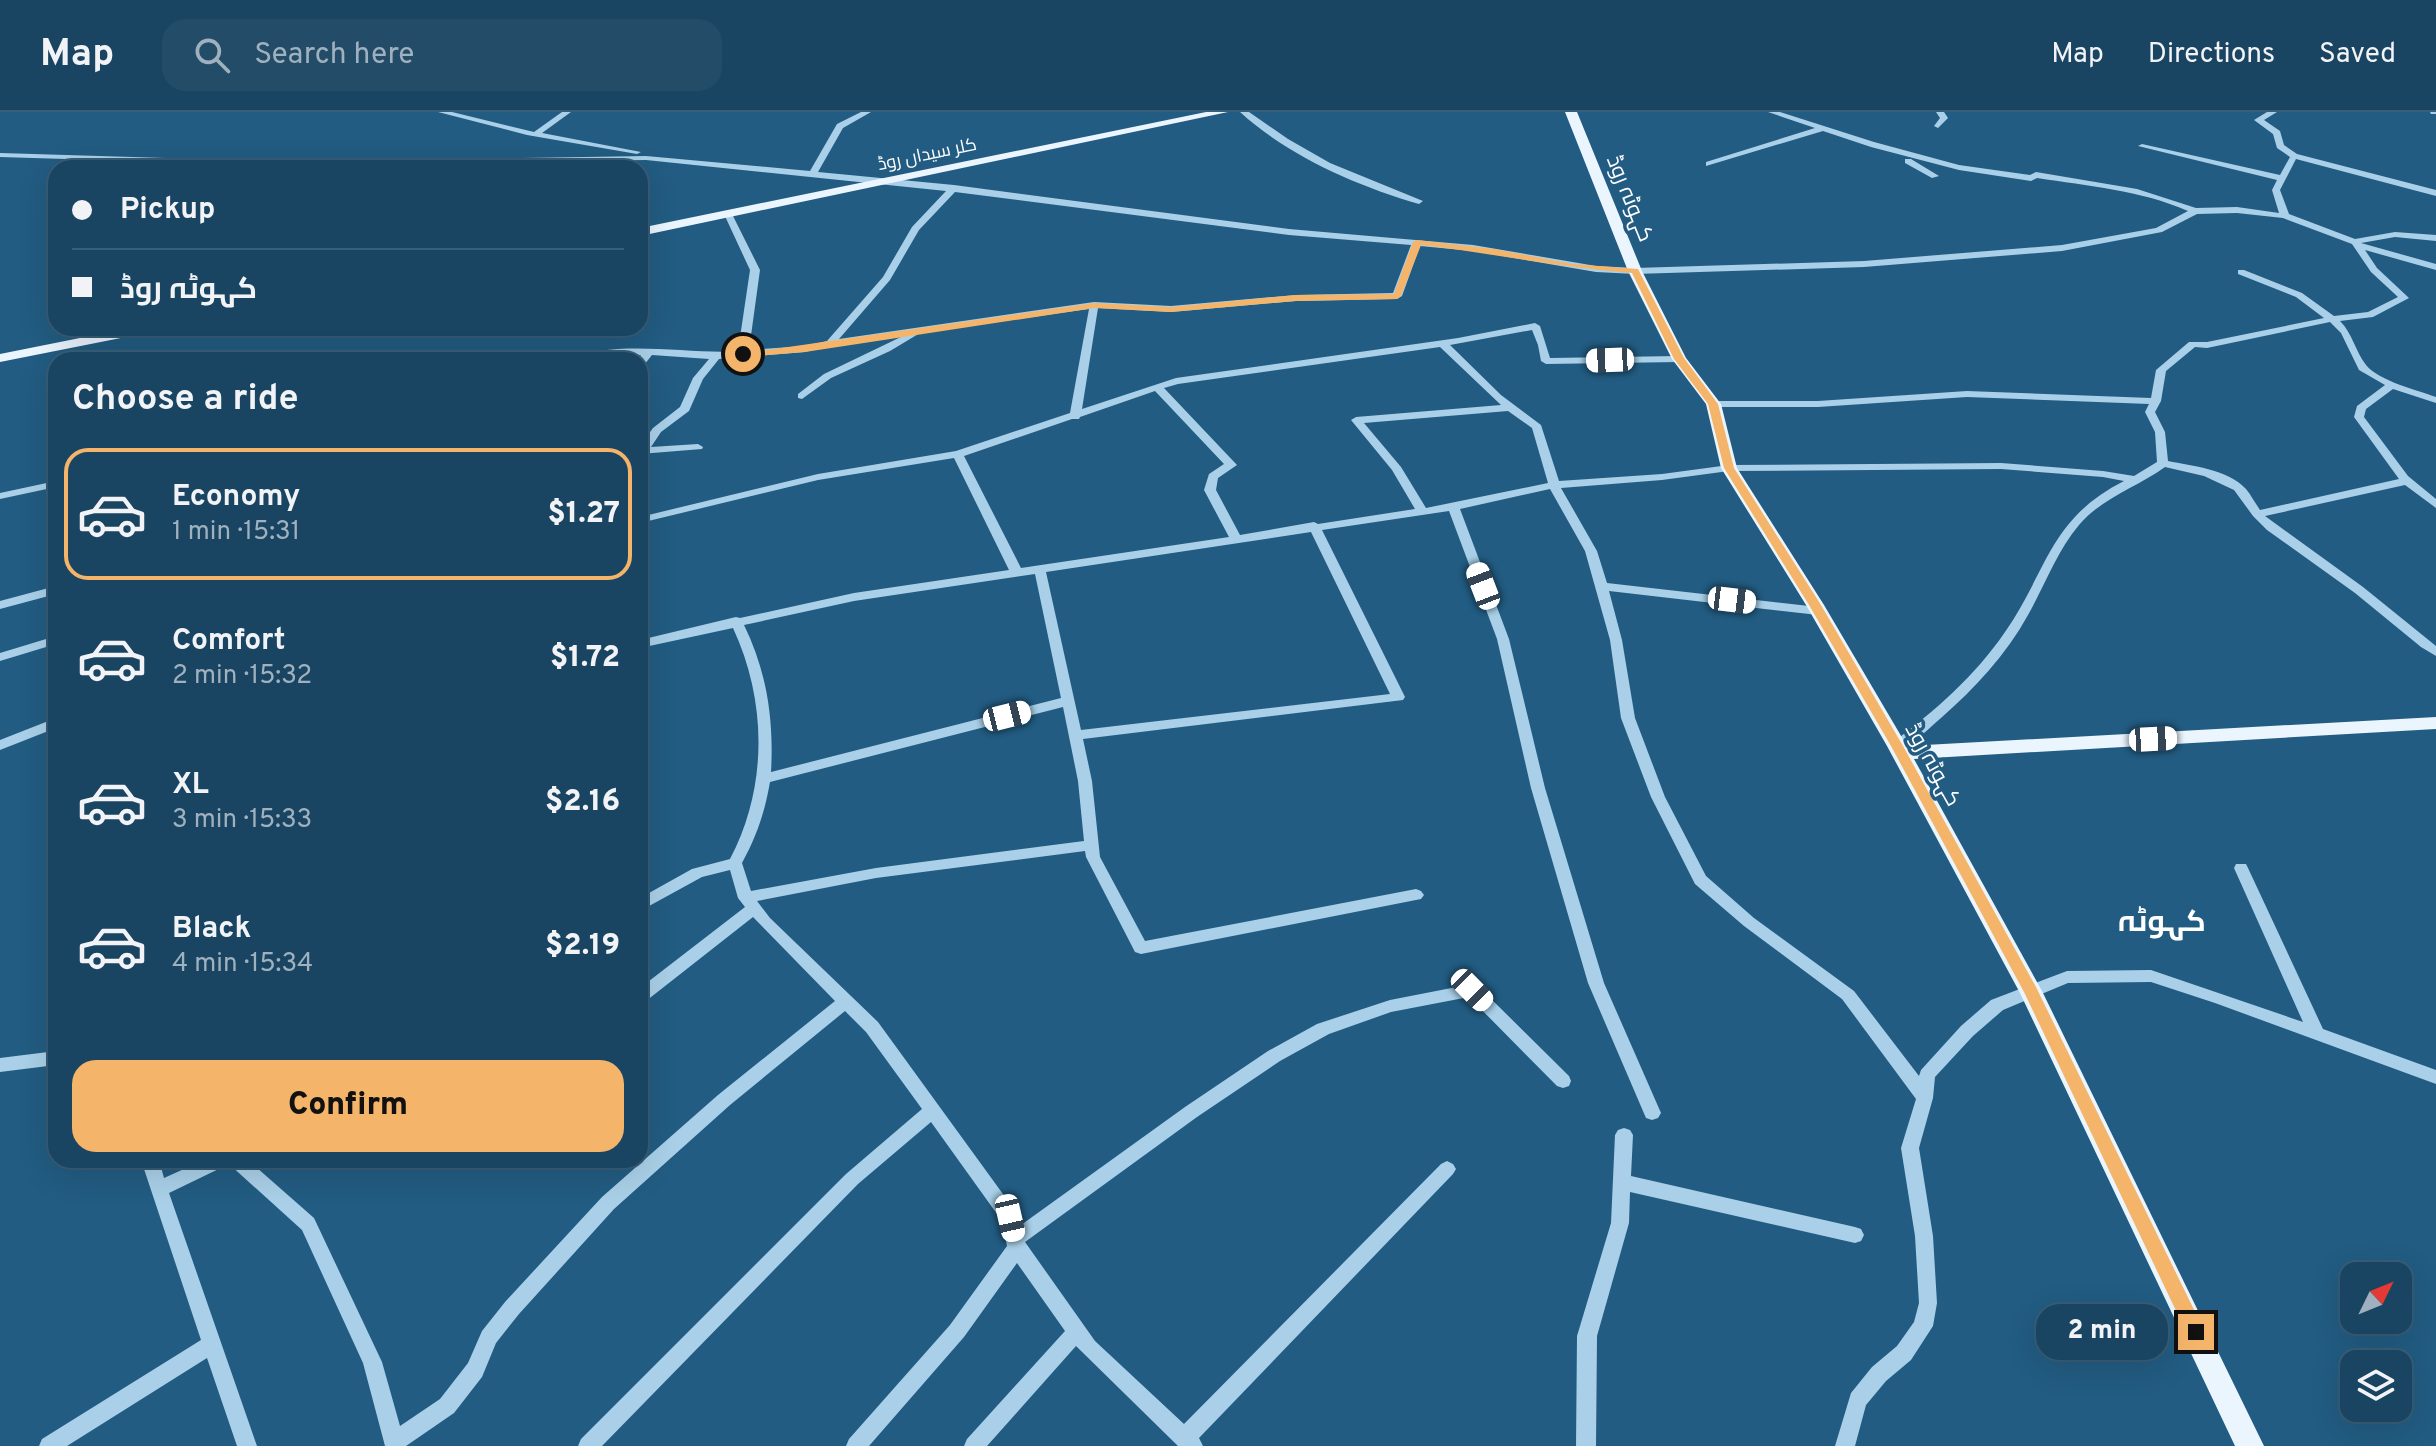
<!DOCTYPE html>
<meta charset="utf-8">
<style>
body{margin:0;font-family:Overpass,Cairo,sans-serif;background:#234c68;color:#f1f3f6;height:100vh;display:flex;flex-direction:column;font-size:30px;white-space:nowrap}
*{box-sizing:border-box;margin:0}
p{font-size:26px;color:#9fb1be}
.icon{flex:none;width:44px;height:44px;fill:none;stroke:currentColor;stroke-width:2;stroke-linecap:round;stroke-linejoin:round}
.map{position:relative;flex:1;overflow:hidden}
.panel{position:absolute;left:48px;top:240px;width:600px;height:816px;display:flex;flex-direction:column;background:#1a4562;border-radius:24px;box-shadow:0 8px 32px #0002,0 0 0 2px #385d77}
.panel>*{flex:none}
.banner{position:absolute;left:48px;top:48px;width:600px;height:176px;border-radius:24px;box-shadow:0 8px 32px #0002,0 0 0 2px #385d77;display:grid;align-content:center;height:176px;padding:0 24px;background:#1a4562}
.needle{width:52px;rotate:47deg}
.buttons{position:absolute;left:2340px;top:1150px;display:grid;gap:16px}
.buttons a{display:grid;place-items:center;width:72px;height:72px;border-radius:16px;background:#1a4562;box-shadow:0 8px 32px #0002,0 0 0 2px #385d77;font-size:40px}
.end{position:absolute;width:36px;height:36px;margin:-18px;border:10px solid #f4b56b;background:#111;box-shadow:0 0 0 4px #111}
.from{border-radius:50%}
.bubble{position:absolute;height:56px;border-radius:24px;background:#1a4562;box-shadow:0 8px 32px #0002,0 0 0 2px #385d77;font-size:26px;font-weight:800;line-height:56px;text-align:center}
.car{position:absolute;width:24px;height:48px;margin:-24px -12px;border-radius:10px;box-shadow:0 0 6px 2px #0007;background:linear-gradient(#fff 24%,#345 0 40%,#fff 0 76%,#345 0 86%,#fff 0)}
.banner b{display:flex;align-items:center;gap:28px;height:76px;font-size:30px}
.banner b+b{border-top:2px solid #385d77}
.banner i{width:20px;height:20px;background:#f1f3f6}
ul{padding:0;list-style:none}
li{display:flex;align-items:center;gap:24px;height:132px;margin:0 16px 12px;padding:0 8px;border:4px solid transparent;border-radius:24px}
li div{flex:1}
li b{display:block;font-size:30px}
li em{font-style:normal;font-weight:800}
li.on{border-color:#f4b56b}
li>.icon{width:72px;height:72px;stroke-width:1.5}
h2{padding:0 24px;font-size:36px;line-height:96px}
.action{display:flex;gap:16px;margin-top:auto;padding:16px 24px}
.action a{flex:1;height:92px;border-radius:24px;background:#f4b56b;color:#111;font-size:32px;font-weight:800;line-height:92px;text-align:center}
header{display:flex;align-items:center;gap:48px;box-sizing:border-box;height:112px;padding:0 40px;background:#1a4562;border-bottom:2px solid #385d77}
header strong{font-size:38px}
nav{display:flex;gap:44px;margin-inline-start:auto;font-size:28px}
.search{width:560px;height:72px;background:#234c68;display:flex;align-items:center;gap:20px;box-sizing:border-box;padding:0 28px;border-radius:24px;color:#9fb1be;font-size:30px}
.map>svg:first-child{display:block}
.lines{fill:none;stroke-linecap:round;stroke-linejoin:round}
.minor{fill:#a9d0e8;fill-rule:evenodd}
.major{fill:#ebf5fe;fill-rule:evenodd}
.route{fill:#f4b56b}
.labels{text-anchor:middle;stroke-width:7;stroke-linejoin:round;paint-order:stroke}
.far-street-label{font-size:18px;fill:#fff;stroke:#225c82}
.street-label{font-size:22px;fill:#fff;stroke:#225c82}
.district-label{font-size:30px;font-weight:bold;fill:#fff;stroke:#225c82}
</style>
<header>
<strong>Map</strong>
<div class="search"><svg class="icon" aria-label="search" viewBox="0 0 24 24"><circle cx="10" cy="10" r="6"/><path d="M15 15l6 6"/></svg>Search here</div>
<nav><a>Map</a><a>Directions</a><a>Saved</a></nav>
</header>
<div class="map">
<svg width="2436" height="1334" viewBox="0 0 2436 1334">
<rect width="100%" height="100%" fill="#225c82"/>
<g class="lines">
<g class="minor">
<path d="M438,0H452L534,20L562,0H571L542,21L641,40L637,42L527,23Z"/>
<path d="M861,0H871L843,16L818,60L954,73L1289,117L1473,133L1596,154L1635,156L1864,149L2062,133L2156,116L2188,99C2140,78 2088,74 2037,66L2031,69L1959,58L1871,35L1823,19L1706,54V50L1815,16L1768,0H1780L1874,30L1959,53L2030,63L2036,60L2137,77L2196,96L2237,95L2279,101L2272,78L2277,68L2138,34L2142,32L2280,63L2290,45L2277,36L2273,22L2254,8L2267,0H2277L2264,8L2280,19L2284,33L2297,42L2436,78V84L2296,47L2280,78L2289,102L2355,127L2395,120L2436,123V129L2395,125L2361,131L2436,152V158L2365,138L2377,156L2409,186L2373,205L2340,209C2353,222 2355,239 2366,253C2379,269 2417,278 2436,285V291L2393,277L2366,297L2364,305L2408,364L2436,387V396L2405,373L2265,404L2363,475L2436,534V544L2421,535L2355,481L2267,418L2253,404L2234,378L2204,364L2165,355C2136,376 2103,385 2079,413C2057,439 2045,473 2028,503C2006,543 1975,576 1941,606C1928,617 1913,633 1897,639L1892,637L1890,634L1892,631C1935,599 1975,564 2005,520C2048,458 2049,407 2124,369L2103,365L2001,357L1729,359L1662,368L1561,376L1597,439L1607,471L1818,495L1824,499L1818,503L1609,479L1622,528L1635,606L1665,685L1706,764L1754,806L1854,879L1919,964L1921,958L1961,914L1991,888L2067,859L2151,858L2303,910L2234,756L2236,752H2246L2248,756L2323,917L2436,958V972L2215,891L2151,870L2068,871L2003,898L1973,924L1935,965L1933,986L1919,1036L1933,1124L1937,1191L1933,1214L1911,1248L1886,1269L1866,1293L1855,1334H1835L1851,1281L1872,1255L1897,1234L1914,1210L1919,1191L1915,1124L1901,1036L1916,987L1842,887L1744,814L1695,772L1651,685L1621,606L1610,528L1585,439L1550,377L1460,397L1509,527L1545,676L1604,871L1661,1001L1658,1006L1652,1008L1646,1006L1588,871L1531,676L1497,527L1449,399L1322,418L1405,585L1403,588L1083,627L1092,669L1100,745L1145,829L1416,777L1421,779L1424,783L1421,787L1141,842L1135,840L1086,745L1085,739L876,766L757,789L770,806L878,910L1016,1100L1021,1113L1185,995L1268,939L1317,912L1390,888L1472,872L1478,874L1569,964L1571,969L1569,974L1563,976L1557,974L1469,885L1391,900L1329,922L1280,949L1197,1005L1025,1130L1095,1229L1184,1312L1441,1052L1447,1049L1453,1052L1456,1057L1453,1062L1199,1326L1203,1334H1178L1076,1234L987,1334H964L967,1327L1065,1219L1017,1151L964,1225L869,1334H846L849,1327L950,1213L1007,1134L1002,1109L931,1010L858,1072L602,1334H578L581,1327L846,1062L922,997L866,920L845,899L730,993L614,1097L519,1202L496,1231L482,1265L454,1301L406,1334H385L363,1251L302,1118L229,1052L169,1081L257,1334H237L207,1246L67,1334H39L42,1327L201,1228L141,1048H159L164,1066L204,1048H248L314,1106L382,1250L400,1314L440,1287L468,1251L482,1219L505,1190L602,1085L718,983L835,889L753,805L646,889L640,891V876L745,795L738,786L730,758L702,765L640,799V786L692,757L730,747C768,675 767,589 733,516L640,536V528L736,505L740,506L854,481L1009,458L954,346L818,368L640,411V405L818,362L956,339L1070,301L1089,197L920,221L890,239L831,266L802,287L798,286V282L824,262L905,223L830,234L805,240L719,247L703,267L689,299L661,320L651,335L698,332L703,335L702,337L640,342V334L653,316L680,295L693,266L709,247L652,243L644,253L640,254V248H637L641,243L573,248C610,226 693,243 738,239L750,158L724,102L725,100L732,102L760,158L749,238L805,234L827,229L883,165L912,115L946,79L646,48L296,54L0,45V41L296,50L646,44L810,59L837,12ZM955,80L1289,123L1411,133L1393,181L1296,183L1171,194L1094,190L839,227L890,168L919,118ZM2237,101L2283,106L2352,132L2371,160L2398,185L2368,200L2334,204L2302,181L2244,158H2238V162L2296,185L2324,206L2207,230H2189L2156,258L2151,286L1967,279L1818,289H1713L1708,292L1713,295H1818L1967,285L2149,292L2145,300L2155,320L2157,350L2134,364L2103,359L2001,351L1729,353L1662,362L1559,369L1541,313L1501,283L1450,233L1532,218L1538,233L1541,249L1546,252L1679,250L1684,247L1679,244L1550,246L1540,214L1535,211L1458,226L1176,266L1082,297L1098,196L1171,200L1296,189L1397,187L1402,184L1420,134L1473,139L1596,160L1635,162L1864,155L2062,139L2162,120L2197,102ZM2330,210L2341,221L2359,258L2385,273L2357,294L2354,305L2399,367L2260,398C2255,391 2251,383 2246,377C2228,357 2192,354 2168,349L2165,320L2155,300L2161,289L2166,259L2195,235L2207,236ZM1440,235L1501,293L1356,305L1351,308L1392,358L1415,397L1318,412L1314,410L1240,423L1216,378L1218,366L1237,353L1164,276L1178,272ZM1155,279L1224,352L1209,362L1204,378L1229,425L1021,456L964,344L1072,307H1079L1080,305ZM1508,299L1532,316L1548,371L1426,396L1401,355L1364,311ZM1311,420L1390,582L1081,618L1046,460ZM1035,462L1061,586L771,660C774,608 767,560 744,513L854,489ZM1063,595L1078,669L1084,729L876,756L751,779L742,751C757,724 765,699 770,670Z"/>
<path d="M1240,0H1249L1288,27L1330,51L1423,89L1419,92C1357,74 1288,44 1240,0Z"/>
<path d="M1936,0H1944L1948,6L1938,16L1934,14L1940,6Z"/>
<path d="M2430,0H2436V2H2431Z"/>
<path d="M1905,47H1911L1939,64L1932,66L1905,51Z"/>
<path d="M56,369V375L0,387V381Z"/>
<path d="M56,474V482L0,497V489Z"/>
<path d="M56,524V532L0,549V541Z"/>
<path d="M56,606V616L0,638V628Z"/>
<path d="M56,939V953L0,960V946Z"/>
<path d="M1624,1016L1630,1018L1633,1023L1631,1064L1855,1115L1861,1117L1864,1123L1861,1129L1855,1131L1630,1080L1629,1111L1597,1224L1596,1334H1576L1577,1224L1611,1111L1615,1023L1618,1018Z"/>
</g>
<g class="major">
<path d="M1206,0H1228L640,124V116Z"/>
<path d="M1565,0H1577L1642,159L1686,246L1721,292L1737,356L1824,493L1907,634L2436,605V617L1914,647L2042,879L2264,1334H2235L2020,881L1887,634L1806,493L1721,356L1706,292L1672,247L1628,159Z"/>
<path d="M130,216H158L151,220L0,250V242Z"/>
</g>
</g>
<path class="route" d="M1417,128L1494,137L1573,152L1638,157L1684,246L1718,292L1734,356L1821,493L1903,634L2036,875L2202,1214L2204,1220L2202,1226L2196,1229L2189,1226L2024,880L1891,634L1809,493L1724,356L1708,292L1674,247L1632,161C1561,156 1491,141 1421,133L1401,184L1397,187L1296,189L1171,200L1094,196L805,240L743,245L739,242L1094,191L1171,195L1296,183L1394,182L1413,130Z"/>
<g class="labels">
<g class="far-street-label">
<text transform="translate(927 42) rotate(-12)" y="6">کلر سیداں روڈ</text>
</g>
<g class="street-label">
<text transform="translate(1631 86) rotate(68)" y="8">کہوٹہ روڈ</text>
<text transform="translate(1934 652) rotate(61)" y="8">کہوٹہ روڈ</text>
</g>
<g class="district-label">
<text x="2162" y="819">کہوٹہ</text>
</g>
</g>
</svg>
<div class="buttons">
<a><svg class="needle" viewBox="-14 -14 28 28"><path d="M0-13l5 13h-10z" fill="#e53935"/><path d="M0 13l5-13h-10z" fill="#9fb1be"/></svg></a>
<a><svg class="icon" aria-label="layers" viewBox="0 0 24 24"><path d="M12 4l9 5-9 5-9-5zM3 14l9 5 9-5"/></svg></a>
</div>
<i class="end from" style="left:743px;top:242px"></i>
<i class="end" style="left:2196px;top:1220px"></i>
<div class="bubble" style="left:2036px;top:1192px;width:132px">2 min</div>
<i class="car" style="left:1610px;top:248px;rotate:268deg"></i>
<i class="car" style="left:1483px;top:474px;rotate:339deg"></i>
<i class="car" style="left:1732px;top:488px;rotate:97deg"></i>
<i class="car" style="left:1007px;top:604px;rotate:76deg"></i>
<i class="car" style="left:2153px;top:627px;rotate:87deg"></i>
<i class="car" style="left:1472px;top:878px;rotate:135deg"></i>
<i class="car" style="left:1010px;top:1106px;rotate:167deg"></i>
<div class="banner">
<b><i class="from"></i>Pickup</b>
<b><i></i>کہوٹہ روڈ</b>
</div>
<section class="panel">
<h2>Choose a ride</h2>
<ul>
<li class="on"><svg class="icon" aria-label="car" viewBox="0 0 24 24"><path d="M5 17H2v-5l4-1 3-4h7l3 4 3 1v5h-3M9 17h6M6 11h13"/><circle cx="7" cy="17" r="2"/><circle cx="17" cy="17" r="2"/></svg><div><b>Economy</b><p>1 min · 15:31</p></div><em>$1.27</em></li>
<li><svg class="icon" aria-label="car" viewBox="0 0 24 24"><path d="M5 17H2v-5l4-1 3-4h7l3 4 3 1v5h-3M9 17h6M6 11h13"/><circle cx="7" cy="17" r="2"/><circle cx="17" cy="17" r="2"/></svg><div><b>Comfort</b><p>2 min · 15:32</p></div><em>$1.72</em></li>
<li><svg class="icon" aria-label="car" viewBox="0 0 24 24"><path d="M5 17H2v-5l4-1 3-4h7l3 4 3 1v5h-3M9 17h6M6 11h13"/><circle cx="7" cy="17" r="2"/><circle cx="17" cy="17" r="2"/></svg><div><b>XL</b><p>3 min · 15:33</p></div><em>$2.16</em></li>
<li><svg class="icon" aria-label="car" viewBox="0 0 24 24"><path d="M5 17H2v-5l4-1 3-4h7l3 4 3 1v5h-3M9 17h6M6 11h13"/><circle cx="7" cy="17" r="2"/><circle cx="17" cy="17" r="2"/></svg><div><b>Black</b><p>4 min · 15:34</p></div><em>$2.19</em></li>
</ul>
<div class="action"><a>Confirm</a></div>
</section>
</div>
